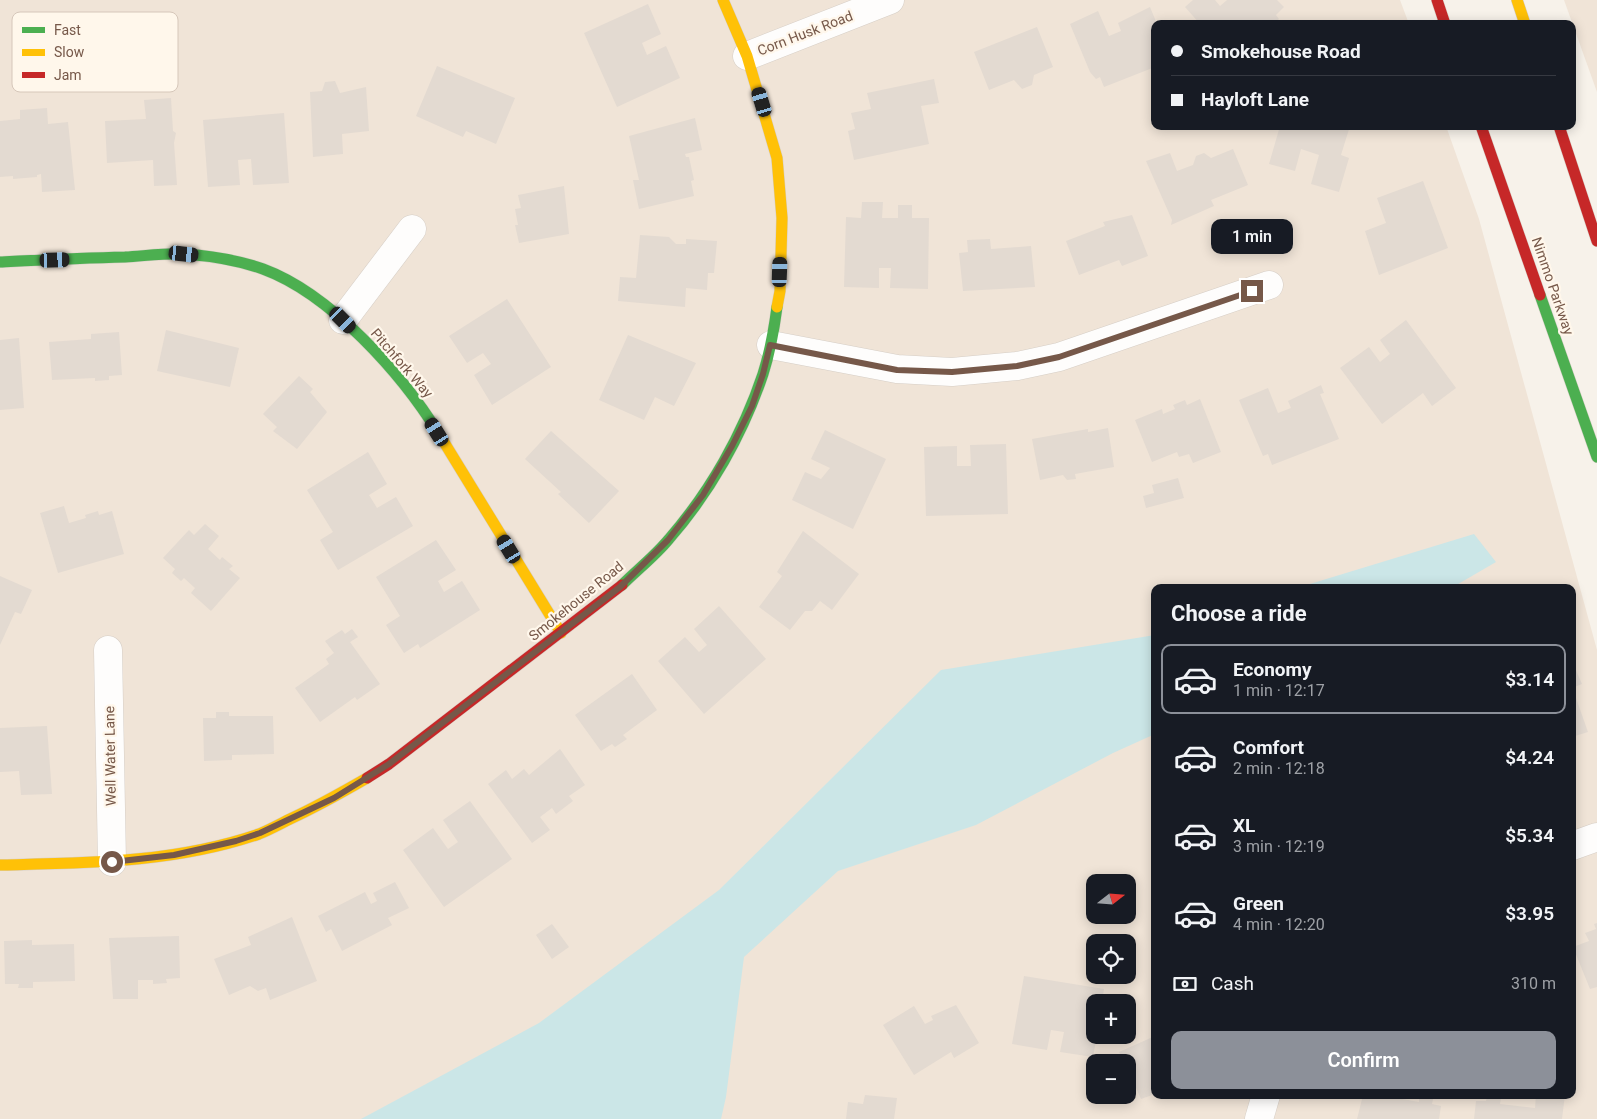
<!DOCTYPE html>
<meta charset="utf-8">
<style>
body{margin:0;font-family:Roboto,sans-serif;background:#20242c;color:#f1f3f6;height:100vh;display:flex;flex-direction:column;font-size:19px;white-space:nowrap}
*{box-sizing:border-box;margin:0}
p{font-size:16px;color:#9ea1a6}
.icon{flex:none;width:28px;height:28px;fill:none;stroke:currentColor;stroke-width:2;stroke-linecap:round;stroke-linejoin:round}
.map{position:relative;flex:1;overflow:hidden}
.side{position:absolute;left:1151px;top:584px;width:425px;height:515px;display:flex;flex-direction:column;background:#171b24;border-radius:10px;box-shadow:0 2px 12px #0003}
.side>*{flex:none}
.top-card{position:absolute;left:1151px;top:20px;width:425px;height:110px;border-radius:10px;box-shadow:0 2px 12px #0003;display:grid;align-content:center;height:110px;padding:0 20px;background:#171b24}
.needle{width:32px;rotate:73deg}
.tools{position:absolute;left:1086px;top:874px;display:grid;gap:10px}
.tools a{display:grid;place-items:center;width:50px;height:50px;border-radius:10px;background:#171b24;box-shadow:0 2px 12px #0003;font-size:25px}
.end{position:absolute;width:22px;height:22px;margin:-11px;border:6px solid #765849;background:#fff;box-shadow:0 0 0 2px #fff}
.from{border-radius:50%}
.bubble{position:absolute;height:35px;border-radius:10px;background:#171b24;box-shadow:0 2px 12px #0003;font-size:16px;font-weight:600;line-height:35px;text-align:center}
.car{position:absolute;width:15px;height:30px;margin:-15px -8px;border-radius:6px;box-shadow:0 0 4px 1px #0007;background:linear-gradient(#222 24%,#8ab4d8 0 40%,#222 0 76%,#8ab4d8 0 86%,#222 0)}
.top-card b{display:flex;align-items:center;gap:18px;height:48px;font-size:19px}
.top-card b+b{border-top:1px solid #363941}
.top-card i{width:12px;height:12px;background:#f1f3f6}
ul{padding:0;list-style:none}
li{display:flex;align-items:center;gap:15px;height:70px;margin:0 10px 8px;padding:0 10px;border:2px solid transparent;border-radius:10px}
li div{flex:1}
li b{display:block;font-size:19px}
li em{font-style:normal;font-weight:600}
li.active{border-color:#8c9099}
li>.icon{width:45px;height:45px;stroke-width:1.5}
h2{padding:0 20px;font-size:22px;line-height:60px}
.pay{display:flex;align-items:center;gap:12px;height:55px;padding:0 20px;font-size:19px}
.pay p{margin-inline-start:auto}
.action{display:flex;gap:10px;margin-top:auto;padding:10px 20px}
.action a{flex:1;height:58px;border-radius:10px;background:#8c9099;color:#fff;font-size:20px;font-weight:600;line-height:58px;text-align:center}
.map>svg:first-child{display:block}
.residential{fill:#f0e4d7;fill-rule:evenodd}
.water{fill:#cbe6e7}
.building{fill:#e3dad1}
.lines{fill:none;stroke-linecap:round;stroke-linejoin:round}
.street-casing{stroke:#d6cec6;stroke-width:29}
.fast-casing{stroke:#d6cec6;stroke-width:12}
.slow-casing{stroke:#d6cec6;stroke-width:12}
.jam-casing{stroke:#d6cec6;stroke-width:12}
.street{stroke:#fefdfc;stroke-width:28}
.fast{stroke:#4caf50;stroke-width:11}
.slow{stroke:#ffc107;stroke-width:11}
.jam{stroke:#c62828;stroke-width:11}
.route{stroke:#765849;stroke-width:6}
.labels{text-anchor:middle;stroke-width:4.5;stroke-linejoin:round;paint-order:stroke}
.street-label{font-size:14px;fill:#765849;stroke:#fff7eb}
.key{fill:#fff7eb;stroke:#d6c7ba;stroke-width:1}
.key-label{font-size:14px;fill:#765849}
</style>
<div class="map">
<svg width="1597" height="1119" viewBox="0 0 1597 1119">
<rect width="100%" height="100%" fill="#f7f2ea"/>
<g class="residential">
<path d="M0,0H1400L1409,24H1155V126H1446L1479,219L1597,650V1119H0ZM1155,588H1572V1095H1155ZM1095,882H1128V915H1095ZM1095,942H1128V975H1095ZM1095,1002H1128V1035H1095ZM1095,1062H1128V1095H1095Z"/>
<path d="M1564,0H1597V92Z"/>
</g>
<g class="water">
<path d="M1474,534L1496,562L1453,587H1300Z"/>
<path d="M1155,635V734L1113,753L976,825L838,871L744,957L726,1097L721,1119H361L539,1023L719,890L941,670Z"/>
</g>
<g class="building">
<path d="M1193,0H1215L1220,6L1227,0H1277L1284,7L1276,15L1279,19L1274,24H1200L1185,7Z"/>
<path d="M648,4L661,34L642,43L647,55L666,46L680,78L617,107L584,33Z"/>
<path d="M1150,7L1157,24H1155V67L1104,87L1100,77L1096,79L1090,72L1070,24L1098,11L1109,36L1121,31L1118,23Z"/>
<path d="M1037,27L1053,67L1034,75L1032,85L1022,89L1014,80L989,90L974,52Z"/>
<path d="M437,66L515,98L496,144L466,131L463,137L416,116Z"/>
<path d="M934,79L939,103L921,106L929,144L854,160L848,131L855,129L851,113L871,109L867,93Z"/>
<path d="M335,81L340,93L366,87L369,131L342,134L343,154L313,157L310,92L322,91L325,82Z"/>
<path d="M171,98L173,131L176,133L174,143L177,185L154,186L153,160L107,163L105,121L146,119L144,100Z"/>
<path d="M47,108L48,124L68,122L75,190L42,192L41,174L37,175V177L13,179V176L0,177V121L20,119V110Z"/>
<path d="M284,113L289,183L253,185L251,159L238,160L240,185L208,187L203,120Z"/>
<path d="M695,118L702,150L685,154L686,157H689L694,180L691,181L694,196L639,209L633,180H639L629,136Z"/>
<path d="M1280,126H1350L1341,155L1349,158L1339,192L1311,184L1319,155L1301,149L1295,171L1269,164Z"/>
<path d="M1233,149L1248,185L1211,200L1214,206L1171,225L1172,220L1146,161L1170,153L1177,171L1193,165L1196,156L1204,153L1211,158Z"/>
<path d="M1423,181L1448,248L1379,275L1365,231L1386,223L1377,198Z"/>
<path d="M564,186L569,234L519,243L515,225H518L515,209L521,208L518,195Z"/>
<path d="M862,202H883L882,218H898V205H912V218H929L928,289L890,288L891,268H879V288L844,287L846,217L861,218Z"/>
<path d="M1132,215L1148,256L1122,266L1119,260L1079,275L1066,241L1105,226L1103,222Z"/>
<path d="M640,235L669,237L676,244H686V239L717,241L714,273H708L707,290L686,288L685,307L618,301L620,277L636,278Z"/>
<path d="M990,239L991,249L1031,246L1035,287L963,291L959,253L968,252L967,240Z"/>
<path d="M507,299L551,367L492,405L474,375L491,364L483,353L467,363L449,336Z"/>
<path d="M1406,320L1456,388L1432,406L1423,393L1382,424L1340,368L1369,347L1380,362L1390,354L1380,340Z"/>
<path d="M166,330L239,348L230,387L157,371Z"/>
<path d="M119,332L122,375L109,376V380L95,381V378L52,380L49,342L91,339V334Z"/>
<path d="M628,335L696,363L674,406L655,397L644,420L599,400Z"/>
<path d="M19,338L24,408L0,410V340Z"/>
<path d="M299,376L313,389L310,392L327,412L297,449L273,431L277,427L263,414Z"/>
<path d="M1321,385L1324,393L1320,394L1339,439L1272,465L1268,454L1263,456L1239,400L1268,388L1278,413L1291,408L1288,401Z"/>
<path d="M1200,399L1221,452L1193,463L1189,454L1179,457L1177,452L1152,462L1135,420L1162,409L1163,414L1175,409L1173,405L1185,400L1187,405Z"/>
<path d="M1108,428L1114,467L1075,474L1076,479L1067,480L1063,475L1040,480L1032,439L1088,429V432Z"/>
<path d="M825,430L886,459L853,529L792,500L805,472L821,479L830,468L811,459Z"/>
<path d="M551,431L619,491L589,523L558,494L561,492L525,459Z"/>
<path d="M1006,444L1008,514L926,516L924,447L957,446V466H971L970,445Z"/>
<path d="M368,452L387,484L369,495L377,508L396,497L413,526L338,570L320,540L333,532L307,490Z"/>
<path d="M1178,478L1184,498L1146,508L1143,496L1154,493L1152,485Z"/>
<path d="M64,506L69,523L86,518L85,515L98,511L99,515L112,511L124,554L58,573L40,513Z"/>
<path d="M205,524L219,536L208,549L220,560L222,557L233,566L229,569L240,578L211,611L191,593L195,588L184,578L181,581L172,573L175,569L163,558L189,530L194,535Z"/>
<path d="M803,531L859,574L832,610L820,601L812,611H805L790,630L759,607L782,576L777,572Z"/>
<path d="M436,540L456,570L438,581L444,592L462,581L480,610L420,648L418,644L404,653L386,625L400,616L376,577Z"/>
<path d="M0,576L32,590L21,614L15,612L0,645Z"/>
<path d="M719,606L766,659L704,714L658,661L685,637L699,652L707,645L694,629Z"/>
<path d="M352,629L358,637L350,642L380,684L357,700L355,697L320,722L295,688L329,664L326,659L334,653L325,641L342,630L345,634Z"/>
<path d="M1572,661L1582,684L1572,688Z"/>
<path d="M632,674L657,710L623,735L627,739L615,747L612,744L601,751L575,715Z"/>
<path d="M1576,698L1588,732L1572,737V699Z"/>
<path d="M216,712H229V716H273L274,754L232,755V760L204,761L203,718H216Z"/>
<path d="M47,726L52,794L21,795L19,771L0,772V728Z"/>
<path d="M560,749L585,785L569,796L573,801L556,814L552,808L540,817L550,830L532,843L488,784L506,770L512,779L524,769L529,775Z"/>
<path d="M470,801L512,859L444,907L403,850L433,828L448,849L458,842L443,820Z"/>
<path d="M395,882L409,908L388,918L392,925L342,951L331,929L326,932L318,916L365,892L371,904L377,901L373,893Z"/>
<path d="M292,917L317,981L270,1000L266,988L258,991L250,986L229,995L214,959L251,945L248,937Z"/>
<path d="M1597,923V987L1590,989L1573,947L1589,941L1585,933L1596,929L1594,924Z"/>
<path d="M552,924L569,947L552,959L536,935Z"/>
<path d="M179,936L180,978L166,979L167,983L153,984V980H138V999H113L109,938Z"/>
<path d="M32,940V945L74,944L75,981L33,982V988H18L19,984H5L4,941Z"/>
<path d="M1024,976L1104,989L1102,1002H1095V1035H1097L1093,1057L1060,1052L1064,1032L1051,1030L1047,1050L1012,1044Z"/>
<path d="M956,1005L979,1043L954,1058L951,1052L914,1075L883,1025L914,1006L925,1024L933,1020L931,1016Z"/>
<path d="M1155,1036V1094L1141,1099L1128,1070V1062H1124L1119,1052Z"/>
<path d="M865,1095L897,1098L894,1119H846L848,1102L863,1104Z"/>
<path d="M1363,1095H1392L1391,1097L1419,1102V1096L1433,1099L1432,1104L1441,1106L1439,1119H1357Z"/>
<path d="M1536,1095H1565L1562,1119H1474L1476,1101H1486L1487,1097L1501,1098L1500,1104L1535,1108Z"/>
</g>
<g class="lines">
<g class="street-casing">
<g id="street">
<path d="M747,56L890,0"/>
<path d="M343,320L412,229"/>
<path d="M771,345L897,369L952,372L1017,366L1059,357L1269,285"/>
<path d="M108,650L112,862"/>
<path d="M1572,846L1597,837"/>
<path d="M1259,1119L1266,1095"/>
</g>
</g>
<g class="fast-casing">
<g id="fast">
<path d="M0,262C42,260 83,258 125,257C144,256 165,253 185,254C211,256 238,260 263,269C331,294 402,374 439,434"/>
<path d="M1540,295L1597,457"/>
<path d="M622,585C637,570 655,556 669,539C710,492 743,434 763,374C770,352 774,330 777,307"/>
</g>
</g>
<g class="slow-casing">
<g id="slow">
<path d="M723,0L747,56L777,158L782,218L780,291L777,307"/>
<path d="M1517,0L1525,24"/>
<path d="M439,434L561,633"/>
<path d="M0,865C87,863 175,863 259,834C269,830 280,824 290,819C316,807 341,793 367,778"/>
</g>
</g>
<g class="jam-casing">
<g id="jam">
<path d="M1437,0L1445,24"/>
<path d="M1481,126L1540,295"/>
<path d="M1559,126L1597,241"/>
<path d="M367,778L389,764L622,585"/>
</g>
</g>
<use href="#street" class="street"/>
<use href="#fast" class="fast"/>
<use href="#slow" class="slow"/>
<use href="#jam" class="jam"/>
</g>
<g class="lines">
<path class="route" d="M112,862L174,855L236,841L260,833L334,798L389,764L620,587L668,540L703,495L732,446L752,406L763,374L770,345L897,370L952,372L1017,366L1059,357L1252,291"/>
</g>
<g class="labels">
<g class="street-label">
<text transform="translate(805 33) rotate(-21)" y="5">Corn Husk Road</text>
<text transform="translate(1553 286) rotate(71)" y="5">Nimmo Parkway</text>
<text transform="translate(402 363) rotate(49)" y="5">Pitchfork Way</text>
<text transform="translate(576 601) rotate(-39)" y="5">Smokehouse Road</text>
<text transform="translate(110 756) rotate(-91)" y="5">Well Water Lane</text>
</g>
</g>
<rect x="12" y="12" width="166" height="80" rx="8" class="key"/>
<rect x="22" y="27" width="23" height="6" fill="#4caf50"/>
<rect x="22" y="49" width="23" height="7" fill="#ffc107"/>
<rect x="22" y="72" width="23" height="6" fill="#c62828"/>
<g class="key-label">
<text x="54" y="35">Fast</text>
<text x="54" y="57">Slow</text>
<text x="54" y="80">Jam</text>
</g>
</svg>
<div class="tools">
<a><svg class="needle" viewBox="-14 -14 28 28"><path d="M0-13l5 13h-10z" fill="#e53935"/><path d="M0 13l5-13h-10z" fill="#9ea1a6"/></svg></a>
<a><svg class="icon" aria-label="locate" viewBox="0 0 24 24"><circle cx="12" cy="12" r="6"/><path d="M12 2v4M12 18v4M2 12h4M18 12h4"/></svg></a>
<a>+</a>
<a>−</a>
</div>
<i class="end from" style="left:112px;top:862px"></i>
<i class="end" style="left:1252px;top:291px"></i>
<div class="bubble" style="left:1211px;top:219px;width:82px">1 min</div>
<i class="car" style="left:762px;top:102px;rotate:343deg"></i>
<i class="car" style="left:184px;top:254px;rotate:96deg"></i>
<i class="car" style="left:55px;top:260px;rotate:88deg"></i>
<i class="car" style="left:780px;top:272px;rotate:2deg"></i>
<i class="car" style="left:343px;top:320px;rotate:135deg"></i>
<i class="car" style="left:437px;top:432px;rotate:328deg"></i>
<i class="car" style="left:509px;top:549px;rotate:329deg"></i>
<div class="top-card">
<b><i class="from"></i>Smokehouse Road</b>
<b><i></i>Hayloft Lane</b>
</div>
<section class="side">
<h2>Choose a ride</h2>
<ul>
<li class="active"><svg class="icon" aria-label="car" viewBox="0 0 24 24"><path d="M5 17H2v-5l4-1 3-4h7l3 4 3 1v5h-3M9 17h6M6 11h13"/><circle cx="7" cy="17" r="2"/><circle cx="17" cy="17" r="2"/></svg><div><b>Economy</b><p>1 min · 12:17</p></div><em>$3.14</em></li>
<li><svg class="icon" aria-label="car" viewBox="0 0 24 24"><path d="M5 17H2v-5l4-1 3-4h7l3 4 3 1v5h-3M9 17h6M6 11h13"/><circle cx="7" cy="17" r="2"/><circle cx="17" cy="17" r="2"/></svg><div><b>Comfort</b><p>2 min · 12:18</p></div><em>$4.24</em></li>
<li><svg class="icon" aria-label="car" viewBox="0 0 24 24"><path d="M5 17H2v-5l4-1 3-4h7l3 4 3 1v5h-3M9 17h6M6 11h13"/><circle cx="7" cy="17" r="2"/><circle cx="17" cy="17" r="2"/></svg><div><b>XL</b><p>3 min · 12:19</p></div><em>$5.34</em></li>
<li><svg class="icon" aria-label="car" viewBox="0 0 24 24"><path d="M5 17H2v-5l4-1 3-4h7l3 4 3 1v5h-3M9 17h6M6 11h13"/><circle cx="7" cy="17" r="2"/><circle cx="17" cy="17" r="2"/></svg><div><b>Green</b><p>4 min · 12:20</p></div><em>$3.95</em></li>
</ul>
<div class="pay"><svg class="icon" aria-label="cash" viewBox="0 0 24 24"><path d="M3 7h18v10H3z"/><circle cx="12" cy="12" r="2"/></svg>Cash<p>310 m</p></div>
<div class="action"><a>Confirm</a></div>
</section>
</div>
